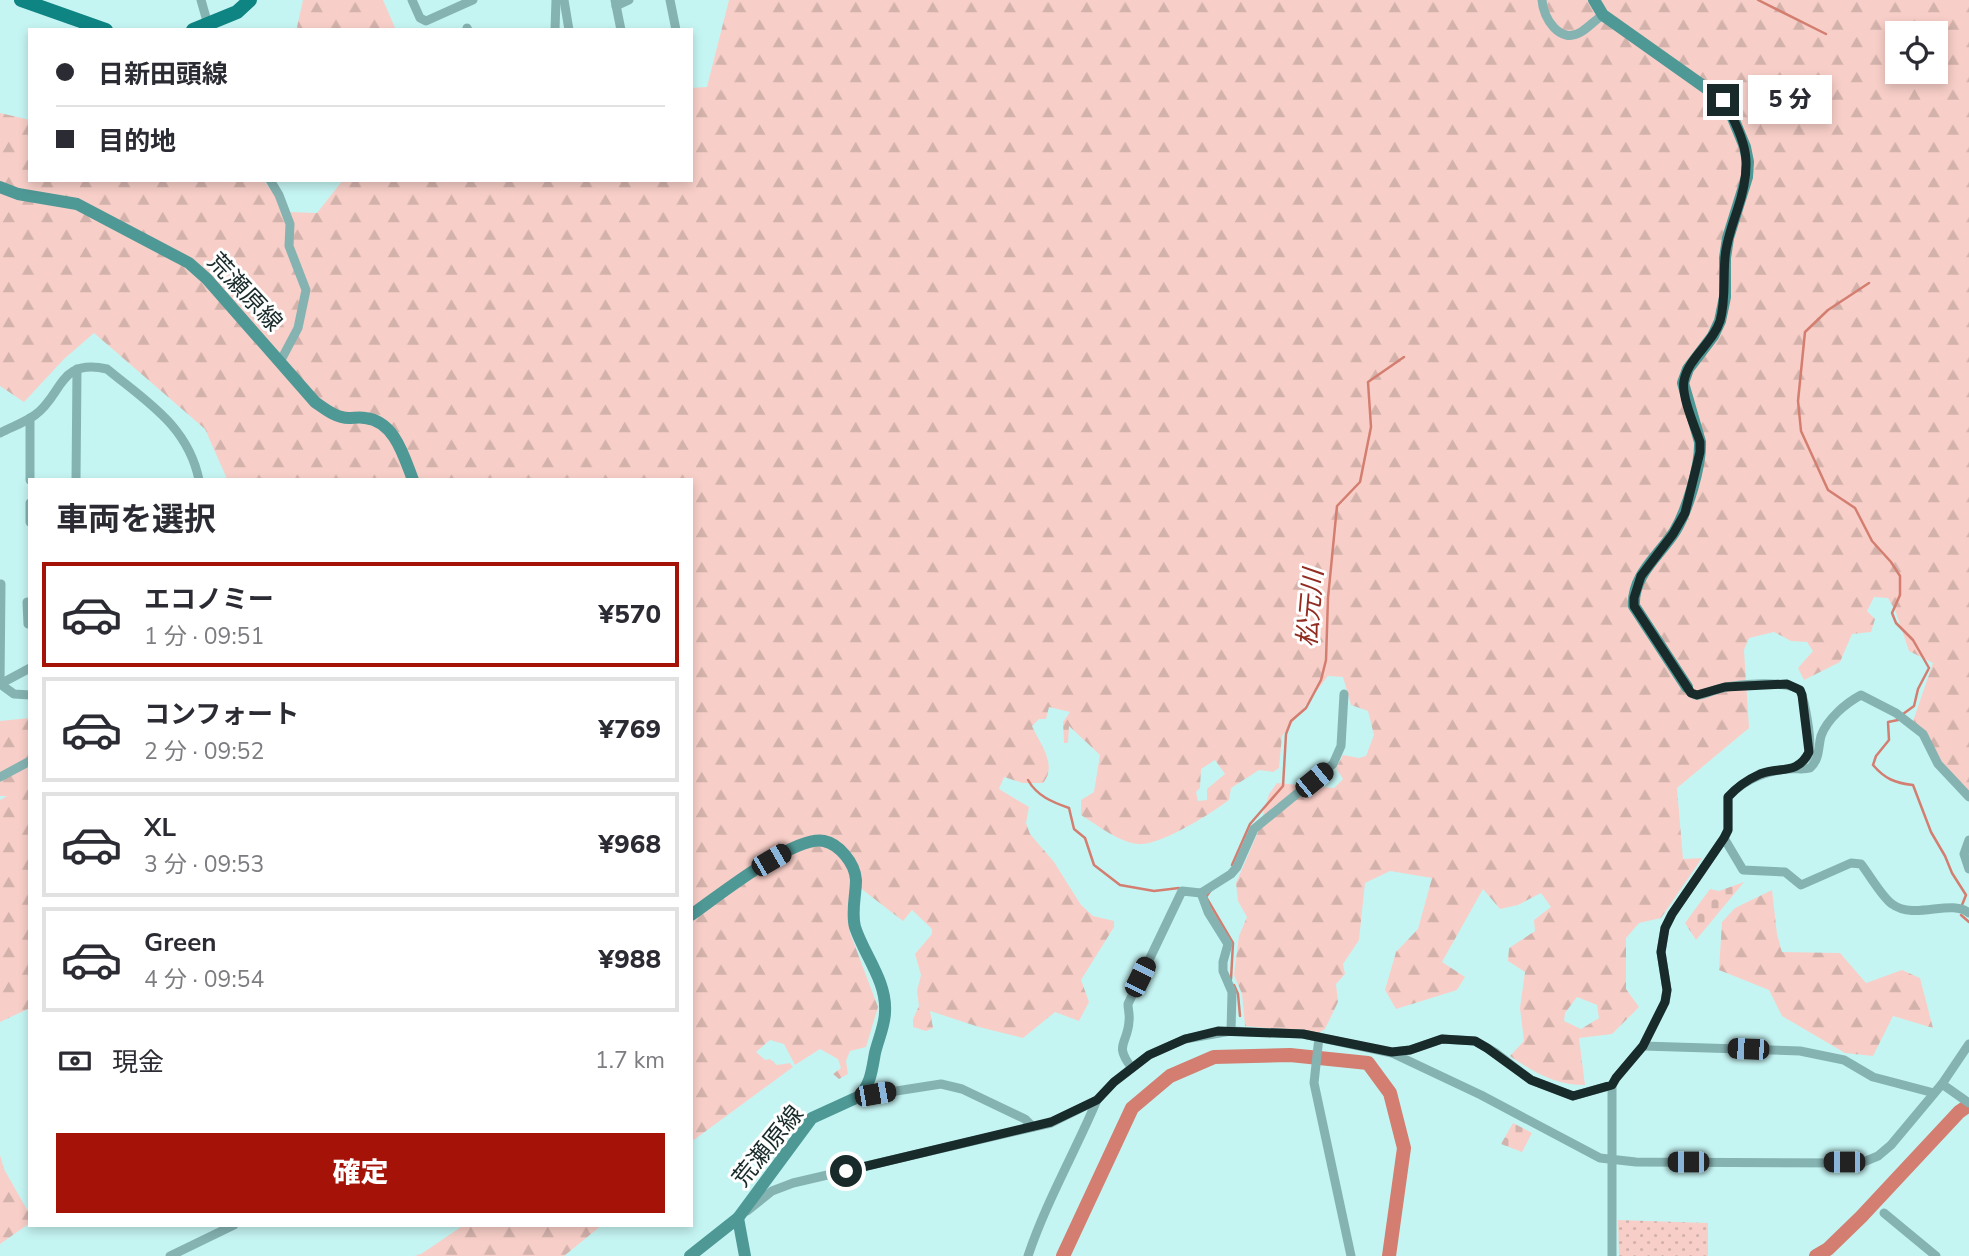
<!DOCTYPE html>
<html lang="ja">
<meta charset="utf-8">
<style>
body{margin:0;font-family:"Nunito Sans","Noto Sans JP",sans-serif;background:#f2f2f3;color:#2b2b33;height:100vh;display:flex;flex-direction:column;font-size:26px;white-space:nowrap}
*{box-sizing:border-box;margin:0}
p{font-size:23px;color:#7c7c81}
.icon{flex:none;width:38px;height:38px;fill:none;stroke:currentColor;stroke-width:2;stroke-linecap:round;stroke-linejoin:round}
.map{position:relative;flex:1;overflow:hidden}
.side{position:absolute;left:28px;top:478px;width:665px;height:749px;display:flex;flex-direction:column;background:#fff;border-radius:0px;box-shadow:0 4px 10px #0003}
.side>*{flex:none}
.top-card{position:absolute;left:28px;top:28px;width:665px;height:154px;border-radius:0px;box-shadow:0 4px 10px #0003;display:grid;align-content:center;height:154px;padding:0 28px;background:#fff}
.buttons{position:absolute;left:1885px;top:21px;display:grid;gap:14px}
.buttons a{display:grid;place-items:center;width:63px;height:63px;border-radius:0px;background:#fff;box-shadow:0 4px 10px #0003;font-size:35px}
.end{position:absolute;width:32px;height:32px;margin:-16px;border:9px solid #182b2a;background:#fff;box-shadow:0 0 0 4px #fff}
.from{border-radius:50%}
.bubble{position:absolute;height:49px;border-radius:0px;background:#fff;box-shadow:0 4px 10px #0003;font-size:23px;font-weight:800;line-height:49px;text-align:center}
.car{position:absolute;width:21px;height:42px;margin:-21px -10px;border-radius:9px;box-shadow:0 0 5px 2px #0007;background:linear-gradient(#222 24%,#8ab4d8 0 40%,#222 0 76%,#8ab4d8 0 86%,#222 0)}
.top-card b{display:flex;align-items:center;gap:24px;height:66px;font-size:26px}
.top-card b+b{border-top:2px solid #e1e1e2}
.top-card i{width:18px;height:18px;background:#2b2b33}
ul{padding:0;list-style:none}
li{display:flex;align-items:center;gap:21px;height:105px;margin:0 14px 10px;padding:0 14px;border:4px solid #e1e1e2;border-radius:0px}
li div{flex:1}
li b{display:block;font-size:26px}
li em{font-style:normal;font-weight:800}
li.active{border-color:#a51207}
li>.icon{width:63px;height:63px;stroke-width:1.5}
h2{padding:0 28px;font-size:32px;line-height:84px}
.pay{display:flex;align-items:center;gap:18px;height:77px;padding:0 28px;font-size:26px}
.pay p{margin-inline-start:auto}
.button{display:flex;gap:14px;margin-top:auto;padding:14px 28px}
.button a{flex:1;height:80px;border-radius:0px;background:#a51207;color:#fff;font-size:28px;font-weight:800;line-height:80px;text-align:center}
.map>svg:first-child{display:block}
.grass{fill:url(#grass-dots)}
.forest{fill:url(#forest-firs);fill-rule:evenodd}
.cemetery{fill:url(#cemetery-stones)}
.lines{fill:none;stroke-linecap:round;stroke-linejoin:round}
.stream{stroke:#d37e70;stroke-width:2.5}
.river{stroke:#d37e70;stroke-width:14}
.street{stroke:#85b3b2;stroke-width:9}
.secondary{stroke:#4e9896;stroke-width:12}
.primary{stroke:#0e8483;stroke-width:14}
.route{stroke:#182b2a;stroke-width:9}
.labels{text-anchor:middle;stroke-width:6;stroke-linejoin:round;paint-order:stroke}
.street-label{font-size:24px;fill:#182b2a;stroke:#fff}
.water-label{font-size:26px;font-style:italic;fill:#912c20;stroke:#fff}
</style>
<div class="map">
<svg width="1969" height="1256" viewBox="0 0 1969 1256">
<defs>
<pattern id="grass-dots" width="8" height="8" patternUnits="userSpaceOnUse" patternTransform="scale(1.75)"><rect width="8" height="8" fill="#f8cfc8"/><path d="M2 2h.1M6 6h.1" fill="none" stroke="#d4b2ac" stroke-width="1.8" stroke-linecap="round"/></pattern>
<pattern id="forest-firs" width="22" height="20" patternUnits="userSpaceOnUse" patternTransform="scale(1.75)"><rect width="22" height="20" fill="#f8cfc8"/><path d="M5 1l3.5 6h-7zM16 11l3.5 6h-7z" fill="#d4b2ac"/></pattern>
<pattern id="cemetery-stones" width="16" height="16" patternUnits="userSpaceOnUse" patternTransform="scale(1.75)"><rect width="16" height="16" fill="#f8cfc8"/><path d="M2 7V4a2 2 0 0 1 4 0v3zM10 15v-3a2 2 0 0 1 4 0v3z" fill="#d4b2ac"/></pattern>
</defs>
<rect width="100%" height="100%" fill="#c5f5f3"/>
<path class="grass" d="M1618,1220L1708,1223V1256H1619Z"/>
<g class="forest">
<path d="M303,0H383L396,30H299L297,27Z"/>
<path d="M729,0H1969V797L1912,724L1933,663L1909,651L1895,610L1888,598L1874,597L1867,611L1875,619L1871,632L1852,634L1840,662L1804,680L1798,668L1813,651L1807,642L1791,641L1774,632L1749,638L1744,650L1749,728L1677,788L1683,859L1702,858L1661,918L1639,923L1626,938V989L1639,1007L1612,1034L1579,1038L1585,1085C1556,1085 1535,1073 1510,1056L1524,1041L1520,1008L1525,972L1508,961L1509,948L1535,931L1534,920L1551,907L1541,893L1518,905L1500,909L1483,889L1442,962L1465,977L1457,990L1396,1009L1385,990L1396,952L1418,929L1432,878L1390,871L1365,883L1359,940L1343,964L1345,974L1336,984L1338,1002L1325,1029L1318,1033L1245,1026L1242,994L1234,975L1239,936L1247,917L1238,901L1236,883L1258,832L1269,794L1277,783L1334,788L1343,779L1336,768L1343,755L1359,758L1366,756L1374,735L1368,711L1351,705L1343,677L1328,676L1282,736L1279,768L1273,772L1259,770L1231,788L1229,800C1212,813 1161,845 1140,844C1119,843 1099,826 1081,815V800L1094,792L1100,755L1069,726L1068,743H1064L1063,722L1070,712L1049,707L1046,719H1039L1032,726C1040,744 1058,765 1043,783H1023L1004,777L999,789L1029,807L1026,823L1030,834L1054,862L1081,905L1093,916L1114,921V927L1081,980L1089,1002L1079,1021L1055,1012L1023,1038L979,1027L930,1011L933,1028L926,1031L913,1027V1019L919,1006L917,991L921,975L915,954L932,934V929L912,910L903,921L850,880V933L878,1007L866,1047L850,1051L846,1061L848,1074L839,1079L833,1074L841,1068L838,1059L820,1049L795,1065L784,1044L770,1040L756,1052L765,1060L770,1059L777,1065L790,1063L793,1067L691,1142V480L227,479L205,429L94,333L64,359L24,402L0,386V113L30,120V180H263L289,212L317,213L343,180H691V88L707,87ZM1897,33H1936V72H1897ZM1215,760L1225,774L1207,789V800L1198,801L1196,792L1200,788L1201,769ZM1577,997L1597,1005L1599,1018L1581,1029L1564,1021L1565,1013Z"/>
<path d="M30,718V1008L0,1022V800L7,796H0V721Z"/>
<path d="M1772,890L1777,934L1782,952L1840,953L1866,983L1902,970L1920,978L1933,1028L1893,1016L1873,1056L1845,1053L1782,1016L1769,990L1719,970L1722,922L1735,908Z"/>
<path d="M0,1155L4,1169L30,1215V1223L0,1244Z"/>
<path d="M464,1225H602L564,1256H414L421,1254Z"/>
</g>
<g class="cemetery">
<path d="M1744,882L1696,940L1685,923L1710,889L1719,891Z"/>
<path d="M1513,1123L1532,1133L1522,1152L1501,1144Z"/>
</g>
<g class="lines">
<g class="stream">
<path d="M1758,0L1826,34"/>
<path d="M1869,283L1828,310L1805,332L1798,401L1801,431L1828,490L1855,508L1872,541L1891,562L1900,576V595L1892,613L1896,623L1913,640L1929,668L1918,689L1914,706L1903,714"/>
<path d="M1898,720L1888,722L1889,740L1876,756L1873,765C1885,779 1895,783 1913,785L1931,832L1945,856L1952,873L1966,895L1962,905"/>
<path d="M1028,780C1037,796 1052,802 1069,808L1074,829L1085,838L1094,865L1120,885L1154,891L1179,888"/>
<path d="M1232,865L1250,824L1283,786L1286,734L1291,721L1306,708L1321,680L1326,660L1328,598L1337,506L1360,482L1371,427L1368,382L1404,357"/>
<path d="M1211,890L1206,897L1233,943L1231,979"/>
<path d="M1961,915L1969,922"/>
<path d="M1234,985L1238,994L1240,1016"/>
</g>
<g class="river">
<path d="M1063,1256L1132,1108L1170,1076L1214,1057L1290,1055L1368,1063L1390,1093L1404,1148L1389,1256"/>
<path d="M1816,1256L1828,1249L1861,1217L1959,1112L1969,1105"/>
</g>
<g class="street">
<path d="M201,0L209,28"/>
<path d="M412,0L420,18L426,21L473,0"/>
<path d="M564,0L569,30"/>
<path d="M615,0L621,30"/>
<path d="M670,0L676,30"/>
<path d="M1542,0C1543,18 1560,45 1581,32C1589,27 1595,20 1603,15"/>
<path d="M616,6L629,0"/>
<path d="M467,28L468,30"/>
<path d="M555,30L556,0"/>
<path d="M270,180L279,195L290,224L289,246L306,290L298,328L281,360"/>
<path d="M0,433C11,427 24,423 35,415C63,395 58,358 107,369C147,402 188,426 199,480"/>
<path d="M30,480V418"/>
<path d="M76,480L77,369"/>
<path d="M30,522V503"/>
<path d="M1,584L0,684L14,694L30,695"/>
<path d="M27,602L28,624"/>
<path d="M0,684L30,668"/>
<path d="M1687,687C1689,691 1690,693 1695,695C1702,697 1714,689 1722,688C1740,684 1785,680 1800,690C1805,701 1812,740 1809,752C1808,759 1800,764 1794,768"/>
<path d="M0,777L30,761"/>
<path d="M1724,838L1743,870L1785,872L1801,885L1851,863L1861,864C1869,874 1882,897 1892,904C1915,921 1951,898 1969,913"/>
<path d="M1969,840L1964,854L1969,869"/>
<path d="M1201,893L1208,912L1228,944L1223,962V971L1232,992L1231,1031"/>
<path d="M1319,1037L1314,1083L1351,1256"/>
<path d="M1643,1046L1800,1051L1844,1060L1873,1077L1934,1093"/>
<path d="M1394,1052L1410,1050L1442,1039L1475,1041L1496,1053L1531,1080L1573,1096L1612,1085"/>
<path d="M1132,1068C1113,1044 1128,1044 1129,1021C1130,1015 1128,1010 1128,1004L1182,891L1201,893L1231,874L1237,867L1254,829L1333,764L1341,746L1344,694"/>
<path d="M1942,1084L1969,1103"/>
<path d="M858,1097L941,1084L962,1089L1025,1119L1033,1127"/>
<path d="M747,1211L772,1191L793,1183L1051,1123L1097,1100L1114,1082L1149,1055L1185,1039L1231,1031L1303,1034L1392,1053L1481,1095L1600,1158L1636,1162L1861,1163L1878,1156L1891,1145L1942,1084L1969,1044"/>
<path d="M1884,1213L1936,1256"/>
<path d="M170,1256L234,1225"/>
<path d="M1028,1256C1046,1202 1075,1152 1097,1100"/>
<path d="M1612,1256V1085L1616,1078L1643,1046L1665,1002L1667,990L1661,952L1665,928L1672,914L1724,838L1728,830V797C1744,780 1765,771 1788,769C1796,768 1803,770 1810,768C1820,759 1818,747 1821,736C1827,719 1846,703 1861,695L1896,713L1923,734L1938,764L1969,797"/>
</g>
<g class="secondary">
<path d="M1594,0L1603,15L1723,100L1733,118L1745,147L1748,162L1747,177L1728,238L1725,258V297L1720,321L1713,336L1688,369L1683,383L1700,442C1701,466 1687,511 1675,531C1660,555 1632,575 1634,606L1687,687"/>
<path d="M0,187L18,194L77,204L189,263L207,279L315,402C325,409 336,418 349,418C354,418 360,417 365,418C395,421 404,457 413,480"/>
<path d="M738,1218L745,1256"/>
<path d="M690,1256L738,1218L812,1118L858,1097C871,1085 872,1069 875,1053C878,1040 885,1025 885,1012C887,981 864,955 855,927C851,912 856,895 856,880C855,863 839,844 824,841C794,835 717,897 691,915"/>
</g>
<g class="primary">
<path d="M21,0L106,30"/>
<path d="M193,30L237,12L250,0"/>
</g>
</g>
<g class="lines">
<path class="route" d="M846,1171L1051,1122L1097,1100L1114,1082L1149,1055L1185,1039L1218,1031L1303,1034L1392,1052L1410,1050L1442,1039L1475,1041L1487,1048L1531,1080L1573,1096L1612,1085L1616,1078L1643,1046L1665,1002L1667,990L1661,952L1665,928L1672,914L1724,838L1728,830V797C1736,788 1749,779 1760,774C1780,766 1797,776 1809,752L1802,695L1800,690L1787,684L1725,687L1697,695L1691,693L1634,606V598L1641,576L1673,534L1685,513L1700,452V442C1695,427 1681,396 1684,381C1688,358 1713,343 1720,321C1726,300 1723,279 1725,258C1726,242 1732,226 1737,211C1753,164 1748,143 1723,100"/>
</g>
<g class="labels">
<g class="street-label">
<text transform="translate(245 292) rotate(47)" y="8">荒瀬原線</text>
<text transform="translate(768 1146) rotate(-51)" y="8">荒瀬原線</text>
</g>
<g class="water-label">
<text transform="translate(1310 608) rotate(-85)" y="9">松元川</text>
</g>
</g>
</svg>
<div class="buttons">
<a><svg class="icon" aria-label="locate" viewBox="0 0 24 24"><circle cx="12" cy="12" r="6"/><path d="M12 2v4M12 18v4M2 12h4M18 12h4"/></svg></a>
</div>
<i class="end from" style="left:846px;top:1171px"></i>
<i class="end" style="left:1723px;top:100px"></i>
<div class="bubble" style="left:1748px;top:75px;width:84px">5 分</div>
<i class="car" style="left:1314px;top:780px;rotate:51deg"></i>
<i class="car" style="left:771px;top:860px;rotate:60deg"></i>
<i class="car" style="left:1140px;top:977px;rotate:26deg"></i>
<i class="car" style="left:1748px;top:1049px;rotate:272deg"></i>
<i class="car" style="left:875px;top:1094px;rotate:80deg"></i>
<i class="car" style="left:1688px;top:1162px;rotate:270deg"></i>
<i class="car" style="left:1844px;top:1162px;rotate:270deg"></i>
<div class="top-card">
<b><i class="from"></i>日新田頭線</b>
<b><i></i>目的地</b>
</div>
<section class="side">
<h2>車両を選択</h2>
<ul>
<li class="active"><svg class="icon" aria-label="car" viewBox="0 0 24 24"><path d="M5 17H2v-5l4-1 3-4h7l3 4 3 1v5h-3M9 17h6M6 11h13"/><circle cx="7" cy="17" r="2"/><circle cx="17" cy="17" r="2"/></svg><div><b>エコノミー</b><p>1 分 · 09:51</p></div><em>¥570</em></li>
<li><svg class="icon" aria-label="car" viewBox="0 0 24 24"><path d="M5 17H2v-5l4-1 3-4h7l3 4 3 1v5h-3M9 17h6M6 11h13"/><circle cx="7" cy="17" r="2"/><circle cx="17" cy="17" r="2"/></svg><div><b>コンフォート</b><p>2 分 · 09:52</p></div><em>¥769</em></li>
<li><svg class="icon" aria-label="car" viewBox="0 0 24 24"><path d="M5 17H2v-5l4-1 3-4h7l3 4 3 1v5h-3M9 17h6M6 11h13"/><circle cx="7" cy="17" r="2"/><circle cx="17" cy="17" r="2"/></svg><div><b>XL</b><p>3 分 · 09:53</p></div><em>¥968</em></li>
<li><svg class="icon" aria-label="car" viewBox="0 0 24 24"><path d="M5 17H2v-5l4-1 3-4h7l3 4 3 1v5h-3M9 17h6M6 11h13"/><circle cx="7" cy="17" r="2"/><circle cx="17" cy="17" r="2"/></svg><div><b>Green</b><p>4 分 · 09:54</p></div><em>¥988</em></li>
</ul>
<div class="pay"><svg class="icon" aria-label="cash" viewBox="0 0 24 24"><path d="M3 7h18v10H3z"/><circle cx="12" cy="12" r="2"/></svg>現金<p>1.7 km</p></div>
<div class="button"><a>確定</a></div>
</section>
</div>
